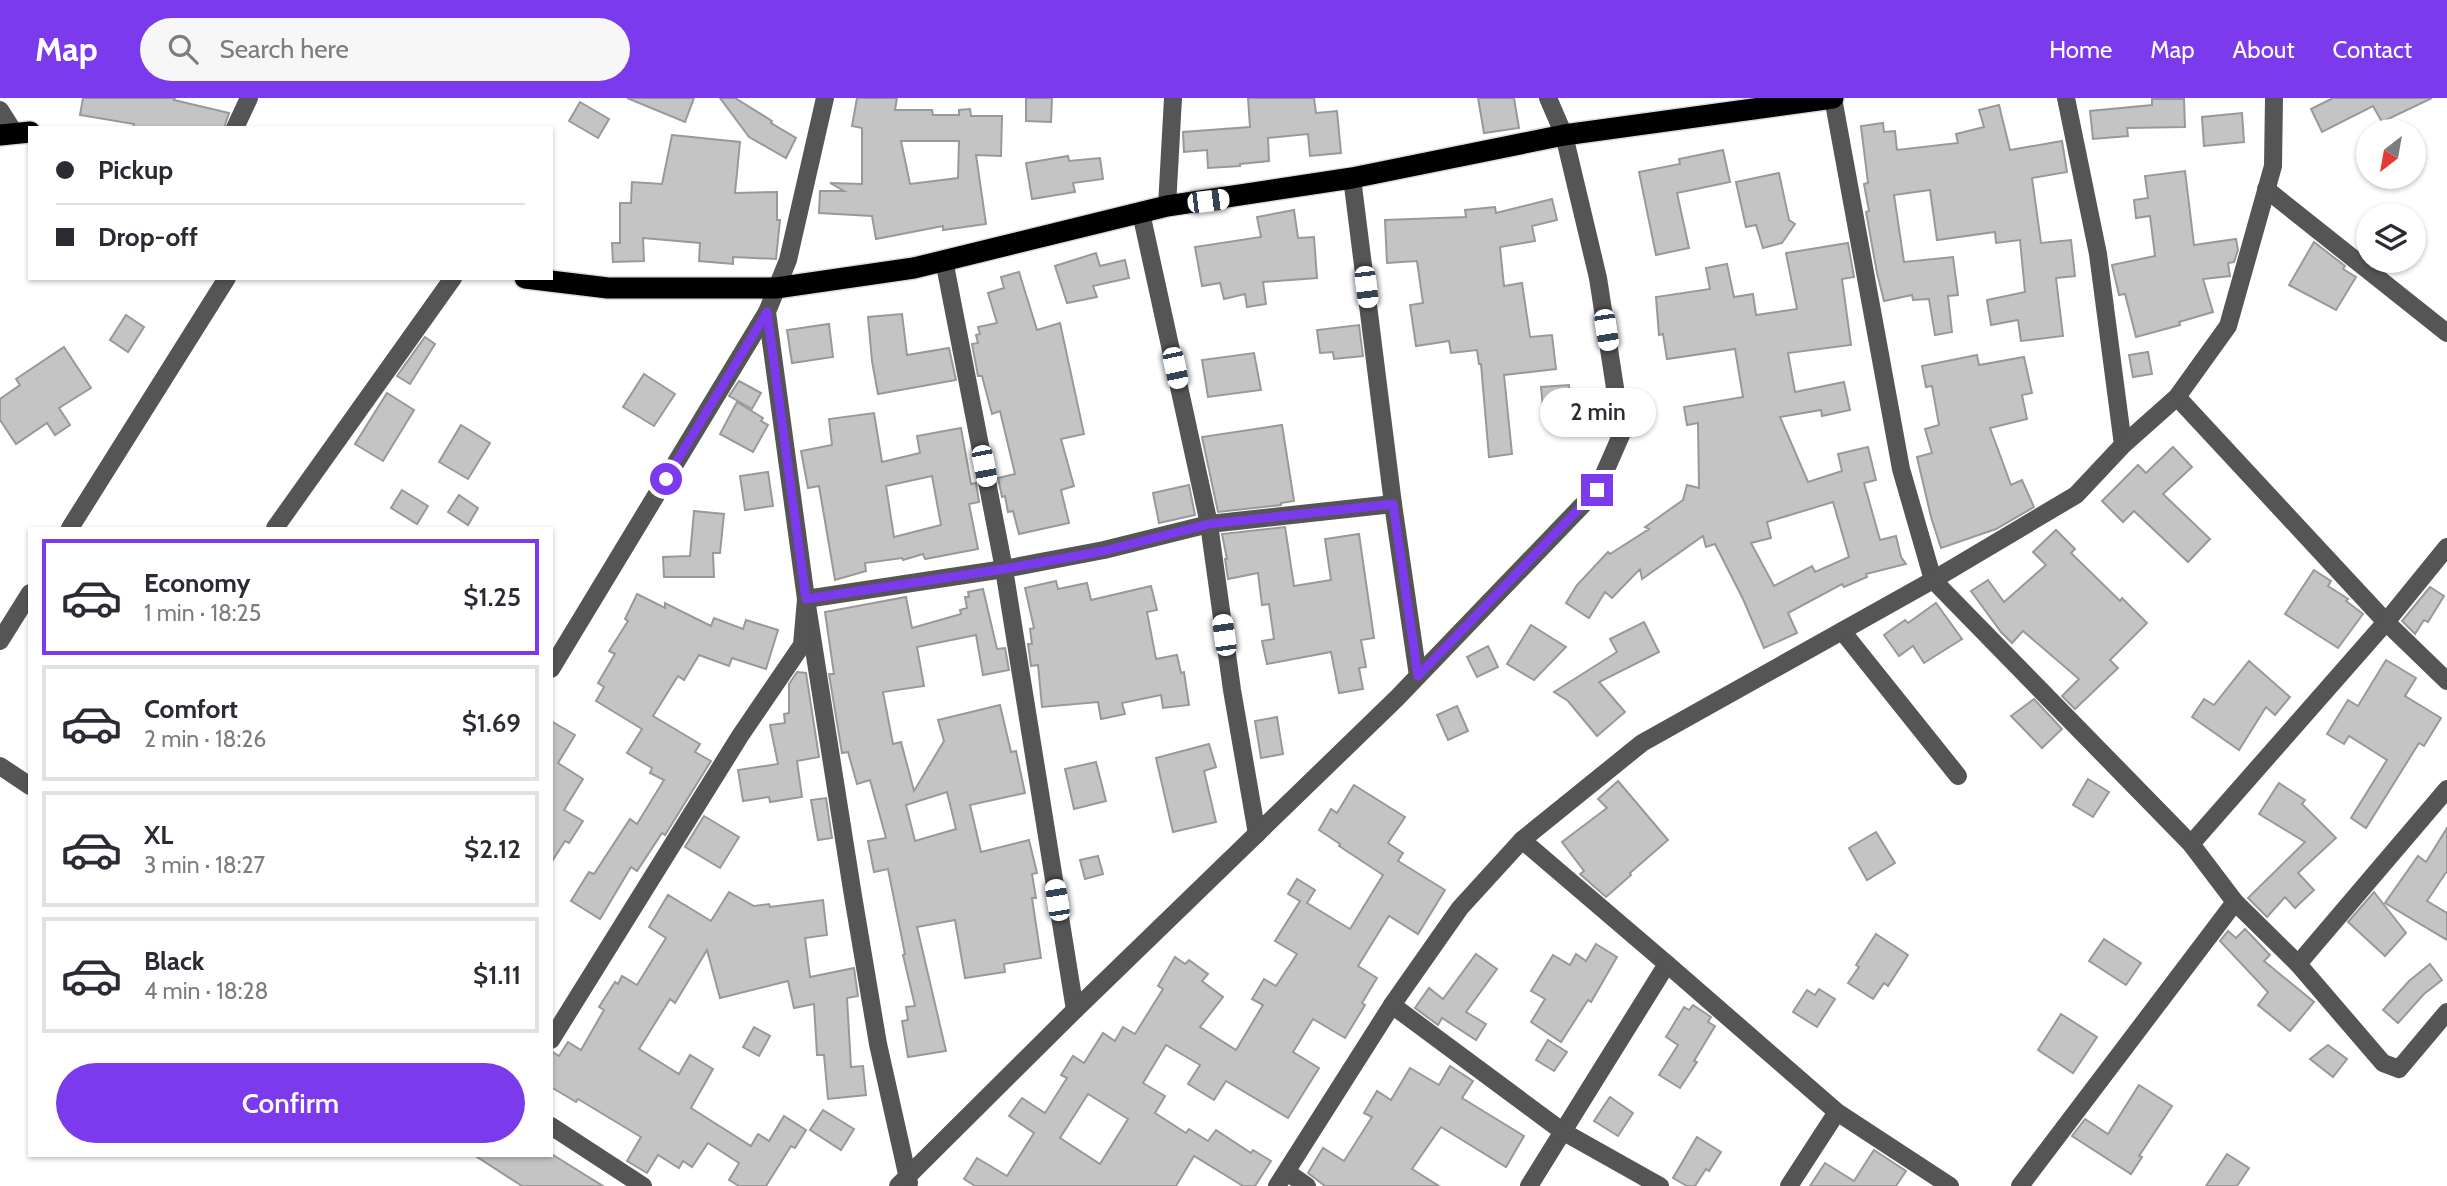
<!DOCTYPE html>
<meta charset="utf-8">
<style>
body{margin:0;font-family:Cabin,sans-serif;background:#f7f7f7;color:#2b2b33;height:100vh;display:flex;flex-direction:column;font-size:26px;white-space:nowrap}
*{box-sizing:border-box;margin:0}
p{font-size:23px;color:#7c7c81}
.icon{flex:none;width:38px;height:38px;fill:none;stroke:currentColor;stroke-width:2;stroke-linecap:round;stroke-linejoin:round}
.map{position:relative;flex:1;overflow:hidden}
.side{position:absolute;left:28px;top:429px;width:525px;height:630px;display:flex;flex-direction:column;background:#fff;border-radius:0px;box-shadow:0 2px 5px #0004}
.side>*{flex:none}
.guide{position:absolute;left:28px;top:28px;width:525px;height:154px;border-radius:0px;box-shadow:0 2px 5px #0004;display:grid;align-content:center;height:154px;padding:0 28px;background:#fff}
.needle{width:46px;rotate:211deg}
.fabs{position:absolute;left:2356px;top:21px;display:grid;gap:14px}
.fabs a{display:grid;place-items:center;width:70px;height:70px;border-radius:50%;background:#fff;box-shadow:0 2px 5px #0004;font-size:35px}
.end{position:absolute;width:32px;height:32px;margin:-16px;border:9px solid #7c3aed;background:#fff;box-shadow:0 0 0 4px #fff}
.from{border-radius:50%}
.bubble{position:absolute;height:49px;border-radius:24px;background:#fff;box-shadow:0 2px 5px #0004;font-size:23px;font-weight:600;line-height:49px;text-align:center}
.car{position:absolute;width:21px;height:42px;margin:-21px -10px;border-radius:9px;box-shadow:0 0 5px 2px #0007;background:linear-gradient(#fff 24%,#345 0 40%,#fff 0 76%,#345 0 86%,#fff 0)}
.guide b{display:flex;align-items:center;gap:24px;height:66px;font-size:26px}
.guide b+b{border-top:2px solid #e1e1e2}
.guide i{width:18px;height:18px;background:#2b2b33}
ul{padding:12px 0 0;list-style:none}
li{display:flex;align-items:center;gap:21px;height:116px;margin:0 14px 10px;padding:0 14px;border:4px solid #e1e1e2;border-radius:0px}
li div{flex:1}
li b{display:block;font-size:26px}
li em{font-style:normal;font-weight:600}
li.on{border-color:#7c3aed}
li>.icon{width:63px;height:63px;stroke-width:1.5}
.cta{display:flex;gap:14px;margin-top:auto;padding:14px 28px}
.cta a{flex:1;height:80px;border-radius:42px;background:#7c3aed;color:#fff;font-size:28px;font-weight:600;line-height:80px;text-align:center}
header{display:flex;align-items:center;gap:42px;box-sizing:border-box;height:98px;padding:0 35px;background:#7c3aed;color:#fff}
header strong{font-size:33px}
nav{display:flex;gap:38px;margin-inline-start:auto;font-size:24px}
.search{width:490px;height:63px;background:#f7f7f7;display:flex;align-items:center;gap:18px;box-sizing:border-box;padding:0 24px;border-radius:38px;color:#7c7c81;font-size:26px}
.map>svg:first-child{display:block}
.building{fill:#c4c4c4;stroke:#999;stroke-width:2;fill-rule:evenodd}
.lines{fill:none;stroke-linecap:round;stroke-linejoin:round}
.highway-casing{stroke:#dbdbdb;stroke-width:24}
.minor{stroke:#555;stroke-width:18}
.highway{stroke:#000;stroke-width:21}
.route{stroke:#7c3aed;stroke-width:9}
</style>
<header>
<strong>Map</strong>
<div class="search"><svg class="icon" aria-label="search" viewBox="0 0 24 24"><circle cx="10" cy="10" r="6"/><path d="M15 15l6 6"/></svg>Search here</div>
<nav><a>Home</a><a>Map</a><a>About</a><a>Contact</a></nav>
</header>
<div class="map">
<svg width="2447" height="1088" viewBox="0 0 2447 1088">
<rect width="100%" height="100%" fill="#fff"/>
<g class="building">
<path d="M83,0H175L174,2L229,15L224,30H133L134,26L80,17Z"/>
<path d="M627,0H694L685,24Z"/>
<path d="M720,0H735L772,23L771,25L796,40L786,60L749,39Z"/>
<path d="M857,0H897L895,12H932L933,17H959V12L970,11L971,18H1002L1001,58L976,57L986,126L943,132V128L876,141L872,118L819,115L820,93H844L830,85L862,86V30L852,28ZM901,43H959L958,80L910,86Z"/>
<path d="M1026,0H1052L1051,24L1026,23Z"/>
<path d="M1248,0H1314L1316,15L1337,13L1341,55L1310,58L1308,36L1268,40L1269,63L1240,66V68L1208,70L1207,52L1184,54L1183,34L1250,29Z"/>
<path d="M1478,0H1514L1519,30L1484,35Z"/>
<path d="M2333,0H2432L2382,24L2373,8L2322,34L2311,11Z"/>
<path d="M2152,1H2184L2185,29L2127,30L2128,38L2093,41L2090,13L2152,7Z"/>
<path d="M580,4L609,21L598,40L569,23Z"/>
<path d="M1999,7L2010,52L2062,43L2067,74L2032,80L2041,145L2071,142L2075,178L2056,180L2063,238L2021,243L2018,222L1991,227L1987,202L2025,194L2020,142L1996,145L1995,134L1937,142L1930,92L1894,97L1904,164L1953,159L1958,197L1948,198L1952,234L1935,237L1929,201L1913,202L1912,197L1884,203L1877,175L1866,114L1869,113L1864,86L1868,85L1861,28L1883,25L1884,34L1895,33L1897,52L1958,45L1956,36L1984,29L1979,12Z"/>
<path d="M2242,15L2244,44L2204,48L2202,19Z"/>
<path d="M672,37L740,44L735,95L777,94V122H780L776,161L733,159V166L699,163L700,145L643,140L644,163L613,164L612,145H620V105H631L632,84L662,86Z"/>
<path d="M1723,52L1730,84L1677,95L1689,150L1656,157L1639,74L1680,66L1679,61Z"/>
<path d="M1068,58L1069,63L1100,60L1103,81L1073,85L1075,94L1032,101L1026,65Z"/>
<path d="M2185,73L2194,147L2236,141L2238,152L2234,164L2228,165L2230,178L2203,181L2213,214L2179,224L2180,227L2136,239L2125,196L2119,197L2112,167L2155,158L2150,118L2136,120L2134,102L2148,100L2145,78Z"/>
<path d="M1779,75L1789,122L1795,126L1782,145L1763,150L1756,127L1746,129L1736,84Z"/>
<path d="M1552,101L1557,122L1532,128L1535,143L1500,149L1504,188L1522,185L1530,239L1552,237L1556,271L1504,277L1512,356L1489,359L1481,266H1479L1477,252L1451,255L1449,243L1416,248L1410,207L1423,205L1417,163L1387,165L1385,122L1466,119L1465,112L1495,109L1496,115Z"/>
<path d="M1294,112L1298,140L1314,139L1317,180L1263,184L1266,206L1247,209L1245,196L1224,201L1220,185L1202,188L1195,149L1261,139L1257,119Z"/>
<path d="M2314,144L2345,168L2343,171L2356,179L2336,212L2289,187Z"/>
<path d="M1848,145L1854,179L1842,181L1851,247L1788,255L1795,294L1844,284L1850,312L1822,318L1821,312L1780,319L1808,384L1842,373L1838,356L1868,349L1876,382L1864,385L1880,442L1896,438L1901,459L1906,466L1866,476L1867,479L1844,489L1842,486L1788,515L1797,535L1764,550L1743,501L1715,446L1706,449L1703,438L1642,481L1640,471L1612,500L1605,494L1589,520L1566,505L1577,487L1608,454L1610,456L1649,431L1645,429L1683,402L1687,387L1699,390L1698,325L1687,327L1684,309L1743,299L1735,251L1667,261L1663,236L1659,237L1656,199L1710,191L1706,170L1727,166L1734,199L1753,196L1756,217L1797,211L1786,155ZM1833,404L1849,459L1815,474L1812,468L1774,488L1751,445L1771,440L1767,424Z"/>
<path d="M1096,155L1100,168L1125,162L1129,180L1093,188L1097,199L1067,205L1055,168Z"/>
<path d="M1019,174L1037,232L1060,225L1084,336L1061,341L1074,388L1061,392L1069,425L1019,436L1013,413L1008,414L1005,398L1002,399L998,380L1015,376L1000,313L992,316L982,278H978L972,246L978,245L976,237L980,236L978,229L997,225L988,195L1004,190L1001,179Z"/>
<path d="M902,216L907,257L949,250L956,282L878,296L872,263L868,219Z"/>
<path d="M126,217L144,229L128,254L110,242Z"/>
<path d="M829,226L833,259L792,265L787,232Z"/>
<path d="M1359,227L1363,258L1334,261L1333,254L1320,255L1317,232Z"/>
<path d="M425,239L435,246L410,286L397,278Z"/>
<path d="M64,249L91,290L59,310L70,327L55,337L47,325L16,346L0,322V301L20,287L16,281Z"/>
<path d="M2148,254L2152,276L2133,279L2129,257Z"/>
<path d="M1254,255L1261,292L1208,299L1202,262Z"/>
<path d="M1977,257L1979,267L2024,259L2032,295L2022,297L2027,321L1990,330L2011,387L2022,382L2034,409L1996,431L1941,450L1931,419L1917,359L1932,355L1925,331L1939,327L1932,288L1926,289L1922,268Z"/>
<path d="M644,276L675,296L654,328L623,309Z"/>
<path d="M739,283L761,295L752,311L729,298Z"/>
<path d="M1569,287L1572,318L1544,321L1541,289Z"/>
<path d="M387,295L414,312L383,363L355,346Z"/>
<path d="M737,304L763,320L761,323L768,327L753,354L720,336Z"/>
<path d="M874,315L882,364L920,355L917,338L961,330L971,386L976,385L979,404L969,406L978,451L925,461L923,456L903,462L902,460L865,465L866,473L835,482L819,388L808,390L801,353L832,347L829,321ZM932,378L941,427L894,439L886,388Z"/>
<path d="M461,327L490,345L468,381L439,364Z"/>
<path d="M1282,327L1294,403L1281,405V407L1218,414L1202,339Z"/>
<path d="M2173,349L2192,369L2163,396L2210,441L2188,464L2134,413L2123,424L2102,403L2138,367L2146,375Z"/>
<path d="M768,374L773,408L745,412L740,378Z"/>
<path d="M1189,387L1195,417L1159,425L1153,395Z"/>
<path d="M402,392L428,408L417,426L391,410Z"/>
<path d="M459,397L478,410L468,427L448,414Z"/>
<path d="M694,413L724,416L720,455H713L714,479H664L663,459L690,458Z"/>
<path d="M1285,429L1294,488L1331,482L1325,441L1359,436L1374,540L1361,542L1366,569L1359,570L1363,591L1339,595L1331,554L1267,566L1262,543L1274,541L1269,506L1262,507L1258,475L1228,481L1225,461H1227L1222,436Z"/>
<path d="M2056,432L2075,451L2071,455L2120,503L2122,500L2147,525L2110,562L2118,570L2075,611L2062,598L2079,581L2023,533L2012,545L2001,534L1971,493L1988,482L2004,504L2046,467L2033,454Z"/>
<path d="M2314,472L2331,483L2328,488L2348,501L2346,503L2363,516L2338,550L2285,516Z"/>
<path d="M1056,483L1058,491L1087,485L1091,502L1151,488L1157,512L1147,514L1156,561L1177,557L1181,575L1184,574L1189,607L1163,610L1161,597L1122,605L1125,616L1101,621L1098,604L1042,609L1038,567L1031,568L1028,546H1032L1030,531L1034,530L1025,490Z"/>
<path d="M2430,489L2444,498L2428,524L2424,522L2415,536L2402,523Z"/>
<path d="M983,491L997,551L1005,550L1009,572L983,577L976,537L917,549L924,588L883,594L893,646L901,644L914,693L944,643L938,622L1000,607L1011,654L1016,653L1025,695L970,707L981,754L1029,742L1037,775L1032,776L1036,800H1032L1041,860L1004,866L1005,874L965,880L955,822L917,829L946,953L908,959L902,923L908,922L906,909L915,908L903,857L905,856L888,771L874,774L868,743L886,740L870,682L857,686L848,654L842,655L829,576H834L825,514L906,499L912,530L961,516L960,512L967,510L965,499H969L968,494ZM947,694L956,731L915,743L906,707Z"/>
<path d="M637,496L665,510V505L711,528L714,520L743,531L746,522L778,532L766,571L732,560L729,568L699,557L684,582L678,578L653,618L700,646L695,654L711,663L665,737L662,735L637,773L631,769L600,821L571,803L589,774L594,776L630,721L637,726L664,682L650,675L652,670L627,655L642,631L596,603L604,589L598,585L615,556L609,553L628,523L625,521Z"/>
<path d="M1936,505L1962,541L1924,565L1913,548L1899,558L1884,537L1905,522L1908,525Z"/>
<path d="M1644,524L1659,554L1599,584L1625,614L1597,638L1568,603L1554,594L1617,554L1610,541Z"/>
<path d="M1531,527L1566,549L1534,582L1507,566Z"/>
<path d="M1488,548L1498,569L1477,579L1467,559Z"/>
<path d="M2386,562L2416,580L2405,598L2441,620L2424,648L2419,645L2366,730L2351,720L2387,662L2349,638L2344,646L2327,636L2348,602L2358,608Z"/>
<path d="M2249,563L2290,599L2275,617L2266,609L2239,652L2192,619L2204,601L2214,607Z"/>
<path d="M797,574L806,575L819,659L797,663L802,699L770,704L769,699L743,703L738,672L778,666L770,627L785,625L784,616L789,615V586Z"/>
<path d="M2034,601L2062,631L2042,650L2011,618Z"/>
<path d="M1457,608L1468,633L1448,642L1437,617Z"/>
<path d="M1277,619L1283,656L1261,660L1255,623Z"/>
<path d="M551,623L575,637L558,665L583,681L564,712L583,723L569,745L565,743L551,765Z"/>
<path d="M1209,646L1216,669L1204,673L1216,724L1173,734L1156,660Z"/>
<path d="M1096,664L1106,703L1074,711L1065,671Z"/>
<path d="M2088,681L2109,694L2093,719L2073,707Z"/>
<path d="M1618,683L1668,742L1630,775L1631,777L1606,799L1580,776L1584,773L1562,744L1607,710L1598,701Z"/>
<path d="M2279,685L2305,702L2302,706L2336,740L2298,775L2314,792L2295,810L2285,799L2267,819L2248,800L2305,744L2259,716Z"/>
<path d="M1354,687L1405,719L1388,745L1403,755L1398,763L1445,792L1418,836L1389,818L1358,868L1377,880L1362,905L1365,907L1345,940L1313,921L1293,954L1319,970L1288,1020L1226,983L1214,1002L1188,986L1200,967L1166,947L1143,985L1165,998L1155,1015L1186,1035L1189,1031L1208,1043L1216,1032L1251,1055L1253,1052L1271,1063L1255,1088H1243L1194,1058L1176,1088H975L964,1081L977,1060L1007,1078L1034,1035L1009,1018L1022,1000L1045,1015L1067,980L1061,977L1073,958L1084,965L1103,935L1115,943L1123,929L1135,936L1163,891L1158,888L1175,859L1185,866L1189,862L1208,876L1202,883L1223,899L1200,929L1236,952L1263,907L1252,901L1264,881L1276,888L1297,856L1275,843L1300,803L1288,796L1297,781L1315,792L1307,805L1350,831L1383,777L1339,748L1340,746L1319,732L1331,711L1337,715ZM1088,996L1128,1021L1100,1066L1060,1040Z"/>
<path d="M826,700L832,740L818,742L811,702Z"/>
<path d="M704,718L739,739L720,770L685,749Z"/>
<path d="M2447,730V773L2427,803L2447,815V842L2385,805L2418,758L2426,764Z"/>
<path d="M1876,734L1895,765L1867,782L1849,750Z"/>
<path d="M1098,758L1103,776L1085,781L1080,762Z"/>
<path d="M729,794L754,808L769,806L770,809L823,802L827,837L805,840L810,879L854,870L858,898L847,900L851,969L863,968L866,997L828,1001L824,957H817L814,906L794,910L788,883L720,900L707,852L675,905L670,901L639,951L679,976L690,957L713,971L691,1010L751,1048L758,1036L769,1043L784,1018L806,1032L795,1050L791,1048L766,1088H739L729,1082L739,1065L708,1045L692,1069L683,1063L679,1070L658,1057L647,1075L627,1063L641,1039L578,1001L576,1004L551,989V953L559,958L568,944L581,952L604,912L599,909L615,884L618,886L622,878L637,887L666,840L649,829L668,797L711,823Z"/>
<path d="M2374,794L2406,835L2385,858L2348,824Z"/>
<path d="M2245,831L2270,857L2264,863L2314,904L2290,933L2258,907L2268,894L2220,843L2228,833L2236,840Z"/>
<path d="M1876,836L1908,857L1888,888L1884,885L1873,901L1848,885L1859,869L1856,867Z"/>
<path d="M2104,841L2141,865L2126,887L2089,863Z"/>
<path d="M1596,846L1617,859L1591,904L1588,902L1561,944L1531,924L1545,901L1531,893L1553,857L1570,867L1576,856L1586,863Z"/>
<path d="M1476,856L1497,871L1466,914L1486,926L1476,942L1442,920L1438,927L1415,910L1429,890L1443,901Z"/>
<path d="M2430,866L2442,882L2424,896L2398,925L2383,912L2409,883Z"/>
<path d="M1819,891L1835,901L1817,929L1793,914L1807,892L1815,897Z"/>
<path d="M1693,907L1711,919L1708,924L1715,928L1694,963L1697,964L1680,990L1659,977L1678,947L1666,939L1684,909L1689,912Z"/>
<path d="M2061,916L2097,939L2073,975L2038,952Z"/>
<path d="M754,929L770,938L759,958L743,949Z"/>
<path d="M1548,942L1567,954L1554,973L1536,962Z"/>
<path d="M2328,947L2347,961L2333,979L2310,961Z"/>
<path d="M1450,968L1473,983L1462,1000L1524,1038L1506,1069L1441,1029L1412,1071L1439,1088H1325L1308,1075L1323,1050L1344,1063L1372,1019L1364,1015L1377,993L1391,1002L1410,970L1439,987Z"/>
<path d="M2139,987L2172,1008L2139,1058L2142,1059L2131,1076L2072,1038L2085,1021L2108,1036Z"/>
<path d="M1610,999L1633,1015L1618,1038L1594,1023Z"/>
<path d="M823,1012L854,1031L841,1052L810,1032Z"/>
<path d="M1697,1039L1721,1054L1709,1073L1706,1071L1695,1088H1687L1673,1080Z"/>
<path d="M1874,1052L1906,1073L1896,1088H1810L1825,1065L1854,1083Z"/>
<path d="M2227,1056L2249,1070L2237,1088H2206Z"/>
<path d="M474,1057H553L603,1088H522Z"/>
</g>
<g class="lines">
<g class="highway-casing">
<g id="highway">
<path d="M0,37L30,34"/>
<path d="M525,180L608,190H776L914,170L1167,108L1352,80L1564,37L1833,0"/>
</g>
</g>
<g class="minor">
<path d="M825,0L788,162L767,214L806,501L853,798L878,946L909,1085"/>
<path d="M1833,0L1901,371L1933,482L2191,746L2235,804L2298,866L2383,965L2399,971L2447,914"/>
<path d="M2066,0L2098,156L2123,347"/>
<path d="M0,12L14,34"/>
<path d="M235,30L249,0"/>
<path d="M1352,80L1393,406L1418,578"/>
<path d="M2266,91L2447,235"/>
<path d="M1167,108L1173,0"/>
<path d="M1141,115L1209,426L1232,592L1257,736"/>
<path d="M944,162L1004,471L1075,912"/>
<path d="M2177,299L2386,524L2447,583"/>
<path d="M70,430L227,180"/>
<path d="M275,430L453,180"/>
<path d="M1842,533L1958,678"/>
<path d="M0,543L30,495"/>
<path d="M551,571L767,214"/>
<path d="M0,668L30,688"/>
<path d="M1522,742L1667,866L1529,1088"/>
<path d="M2191,746L2386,524L2447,449"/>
<path d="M1667,866L1837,1014L1950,1088"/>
<path d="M2298,866L2447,691"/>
<path d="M1392,907L1562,1033L1660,1088"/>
<path d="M551,942L740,638L802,547L806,501L1004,471L1104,452L1209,426L1393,406"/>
<path d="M551,1028L643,1088"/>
<path d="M1287,1074L1307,1088"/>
<path d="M898,1088L1075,912L1397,600L1597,392L1622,335L1598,180L1564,37L1548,0"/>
<path d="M1277,1088L1392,907L1460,810L1522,742L1642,645L1933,482L2076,397L2123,347L2177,299L2228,228L2273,68L2274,0"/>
<path d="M1789,1088L1837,1014"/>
<path d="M2020,1088L2235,804"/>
</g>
<use href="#highway" class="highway"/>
</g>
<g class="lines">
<path class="route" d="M666,381L767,214L806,501L1004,471L1104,453L1209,426L1393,406L1418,578L1597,392"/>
</g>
</svg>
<div class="fabs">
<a><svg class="needle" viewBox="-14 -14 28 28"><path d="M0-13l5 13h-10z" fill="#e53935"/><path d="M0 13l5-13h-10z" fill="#7c7c81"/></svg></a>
<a><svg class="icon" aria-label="layers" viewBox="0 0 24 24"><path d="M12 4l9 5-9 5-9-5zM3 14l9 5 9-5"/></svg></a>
</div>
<i class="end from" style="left:666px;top:381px"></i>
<i class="end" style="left:1597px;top:392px"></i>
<div class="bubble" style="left:1540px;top:290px;width:116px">2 min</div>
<i class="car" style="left:1208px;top:103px;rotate:83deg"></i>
<i class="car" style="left:1366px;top:189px;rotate:173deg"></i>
<i class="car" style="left:1606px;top:232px;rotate:171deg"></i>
<i class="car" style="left:1175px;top:270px;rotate:168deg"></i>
<i class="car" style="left:984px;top:368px;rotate:169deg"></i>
<i class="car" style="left:1224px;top:537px;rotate:352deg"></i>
<i class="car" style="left:1057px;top:802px;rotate:351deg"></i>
<div class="guide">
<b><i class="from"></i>Pickup</b>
<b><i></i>Drop-off</b>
</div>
<section class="side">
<ul>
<li class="on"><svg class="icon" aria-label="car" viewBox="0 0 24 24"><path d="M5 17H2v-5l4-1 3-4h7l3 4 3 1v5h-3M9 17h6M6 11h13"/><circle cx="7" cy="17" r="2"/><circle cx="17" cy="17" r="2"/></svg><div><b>Economy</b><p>1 min · 18:25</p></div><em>$1.25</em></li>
<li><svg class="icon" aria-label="car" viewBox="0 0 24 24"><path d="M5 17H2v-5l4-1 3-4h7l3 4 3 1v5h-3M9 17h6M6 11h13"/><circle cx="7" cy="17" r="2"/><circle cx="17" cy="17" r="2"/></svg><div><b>Comfort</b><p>2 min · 18:26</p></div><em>$1.69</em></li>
<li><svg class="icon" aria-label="car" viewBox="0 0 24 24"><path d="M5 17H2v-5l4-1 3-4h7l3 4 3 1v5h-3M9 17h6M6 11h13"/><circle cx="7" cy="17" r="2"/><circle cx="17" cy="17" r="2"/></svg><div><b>XL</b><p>3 min · 18:27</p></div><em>$2.12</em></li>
<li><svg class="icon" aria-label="car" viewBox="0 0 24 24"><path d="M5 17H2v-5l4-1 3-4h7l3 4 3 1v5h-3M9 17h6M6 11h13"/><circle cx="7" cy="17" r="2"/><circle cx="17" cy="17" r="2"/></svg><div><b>Black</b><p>4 min · 18:28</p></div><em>$1.11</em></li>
</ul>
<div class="cta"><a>Confirm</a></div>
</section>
</div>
